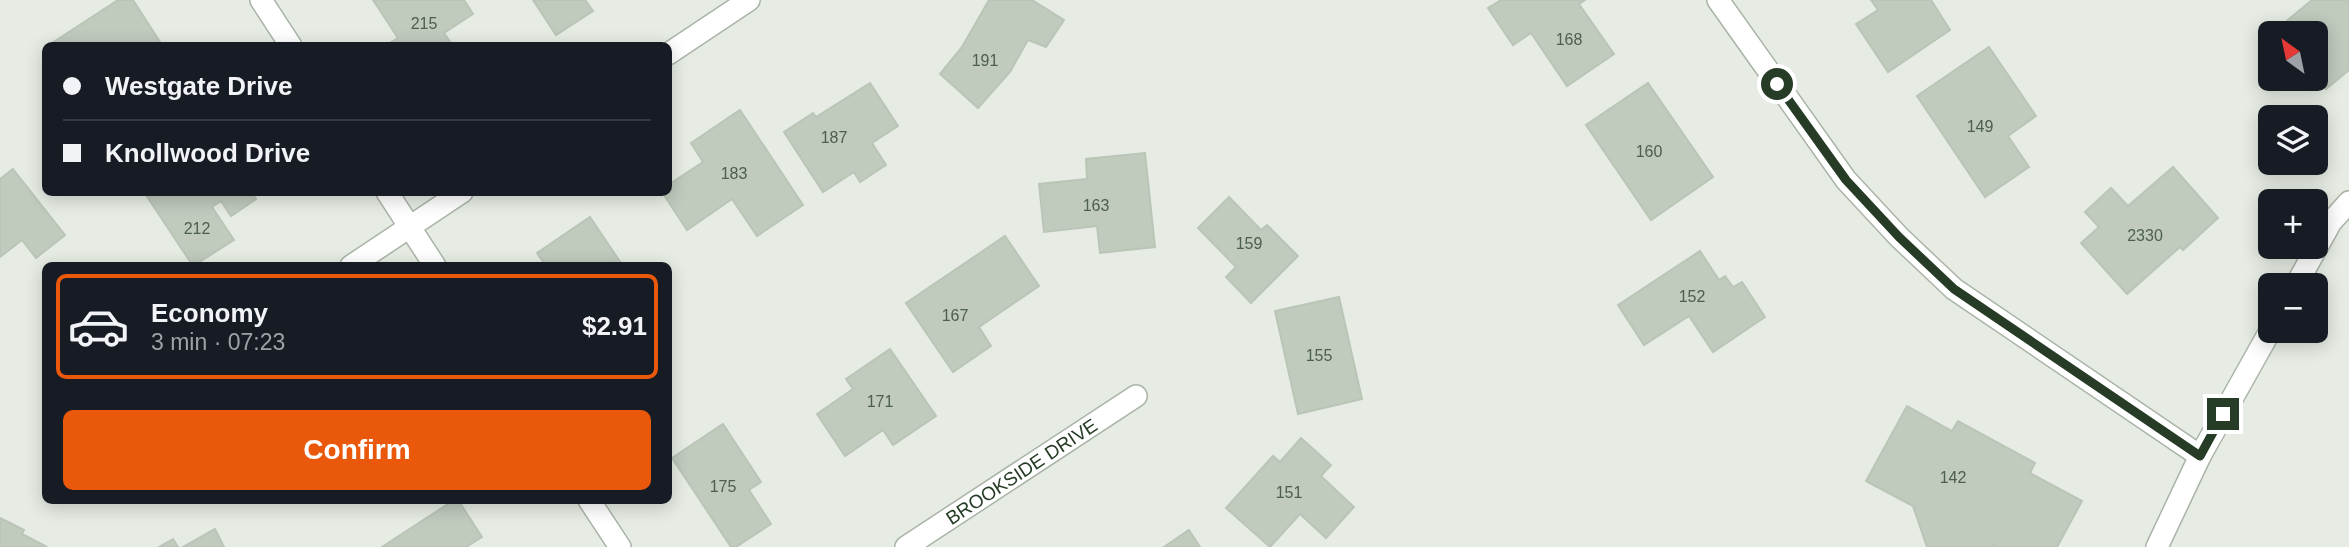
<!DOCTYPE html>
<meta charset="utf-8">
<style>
body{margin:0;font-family:Helvetica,sans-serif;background:#20242c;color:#f1f3f6;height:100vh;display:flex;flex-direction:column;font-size:26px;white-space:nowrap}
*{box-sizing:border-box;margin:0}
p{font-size:23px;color:#9ea1a6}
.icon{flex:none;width:38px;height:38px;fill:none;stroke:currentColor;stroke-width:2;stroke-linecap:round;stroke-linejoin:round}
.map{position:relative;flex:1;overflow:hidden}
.details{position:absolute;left:42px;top:262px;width:630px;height:242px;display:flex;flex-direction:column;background:#171b24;border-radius:10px;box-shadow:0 4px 18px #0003}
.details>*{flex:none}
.guide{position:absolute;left:42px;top:42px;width:630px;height:154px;border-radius:10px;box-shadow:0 4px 18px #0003;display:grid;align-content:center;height:154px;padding:0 21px;background:#171b24}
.needle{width:46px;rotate:327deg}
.fabs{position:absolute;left:2258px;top:21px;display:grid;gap:14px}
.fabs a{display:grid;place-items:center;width:70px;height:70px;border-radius:10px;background:#171b24;box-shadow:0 4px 18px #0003;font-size:35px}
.end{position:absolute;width:32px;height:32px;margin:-16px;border:9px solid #273c26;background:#fff;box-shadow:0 0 0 4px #fff}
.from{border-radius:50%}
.guide b{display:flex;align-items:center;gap:24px;height:66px;font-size:26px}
.guide b+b{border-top:2px solid #363941}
.guide i{width:18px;height:18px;background:#f1f3f6}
ul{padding:12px 0 0;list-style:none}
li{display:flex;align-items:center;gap:21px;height:105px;margin:0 14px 10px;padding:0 7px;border:4px solid transparent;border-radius:10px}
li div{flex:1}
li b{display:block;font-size:26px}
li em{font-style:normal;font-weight:600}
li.selected{border-color:#ea580c}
li>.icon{width:63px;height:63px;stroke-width:1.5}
.cta{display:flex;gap:14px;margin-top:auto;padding:14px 21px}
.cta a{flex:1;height:80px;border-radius:10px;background:#ea580c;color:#fff;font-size:28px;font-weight:600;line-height:80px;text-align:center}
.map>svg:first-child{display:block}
.building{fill:#c0cabd;stroke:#bac5b7;stroke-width:2}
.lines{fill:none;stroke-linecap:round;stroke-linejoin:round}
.minor-casing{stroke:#a9b4a7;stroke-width:24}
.minor{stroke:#fff;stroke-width:21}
.route{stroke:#273c26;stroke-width:9}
.labels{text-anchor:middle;stroke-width:6;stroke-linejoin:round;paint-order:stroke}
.number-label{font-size:16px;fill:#4d604c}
.street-label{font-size:19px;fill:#273c26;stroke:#f6f9f5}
</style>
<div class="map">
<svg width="2349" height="547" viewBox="0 0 2349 547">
<rect width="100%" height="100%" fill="#e6ece4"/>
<g class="building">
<path d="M118,0H133L160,42L154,46H54L52,43Z"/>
<path d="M373,0H464L473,14L444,33L453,46H391L390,43L398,38Z"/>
<path d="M533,0H585L593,11L556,35Z"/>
<path d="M989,0H1032L1064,20L1046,47L1028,40L1010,72L978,108L940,74L962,47Z"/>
<path d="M1501,0H1585L1579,4L1614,54L1567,86L1531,33L1513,45L1488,8Z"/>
<path d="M1871,0H1931L1950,30L1888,72L1856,24L1878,10Z"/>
<path d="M2312,0H2349V70L2326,89L2315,76V33H2279L2276,30Z"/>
<path d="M1989,47L2036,116L2008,136L2029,167L1985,197L1917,96Z"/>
<path d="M870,83L898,126L872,143L886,165L860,182L854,172L823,192L784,132L813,113L816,117Z"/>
<path d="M1648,83L1713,177L1651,220L1586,125Z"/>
<path d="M740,110L803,205L757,236L732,199L687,230L662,192H668V185L703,162L691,143Z"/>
<path d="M1145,153L1155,247L1100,253L1097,226L1044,232L1039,184L1087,179L1086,159Z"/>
<path d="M2173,167L2218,218L2183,250L2180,247L2127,294L2081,243L2099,227L2085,212L2111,188L2128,206Z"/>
<path d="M13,169L65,235L36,258L22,240L0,257V179Z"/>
<path d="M144,192H251L256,199L231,216L221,201L212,207L234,240L193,266Z"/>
<path d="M1229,197L1261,230L1267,225L1298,256L1251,303L1226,277L1236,267L1198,228Z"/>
<path d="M590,217L623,266H546L537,253Z"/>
<path d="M1005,236L1039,286L979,327L991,346L953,372L906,303Z"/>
<path d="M1700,251L1719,280L1725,276L1733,287L1742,282L1765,317L1713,352L1689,316L1644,345L1618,305Z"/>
<path d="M1339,297L1362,399L1298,414L1275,311Z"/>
<path d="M890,349L936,416L893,445L883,430L845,456L817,414L853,389L846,379Z"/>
<path d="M1907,406L1952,431L1958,421L2035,463L2030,473L2082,501L2057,547H1997L1993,545L1992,547H1927L1913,506L1866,481Z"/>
<path d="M723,424L761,482L749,490L771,524L736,547H731L672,458Z"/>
<path d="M1301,438L1331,465L1321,476L1354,507L1326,538L1300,514L1270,547L1226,508L1273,456L1280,462Z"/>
<path d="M454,500H458L482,537L466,547H382Z"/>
<path d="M0,518L24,530L22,534L47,547H0Z"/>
<path d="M215,529L224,547H183Z"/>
<path d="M1189,530L1200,547H1164Z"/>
<path d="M173,539L178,547H159Z"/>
</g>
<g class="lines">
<g class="minor-casing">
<g id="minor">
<path d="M261,0L291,46"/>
<path d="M1718,0L1846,180L1899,237L1954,289L2200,456"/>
<path d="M668,54L749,0"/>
<path d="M387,192L435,266"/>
<path d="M351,266L462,192"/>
<path d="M2296,285L2331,222L2349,202"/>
<path d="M589,500L620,547"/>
<path id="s1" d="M906,547L1136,396"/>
<path d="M2157,547L2200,456L2270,331"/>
</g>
</g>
<use href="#minor" class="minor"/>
</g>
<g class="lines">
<path class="route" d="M1777,84L1846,180L1899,237L1954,289L2200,456L2223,414"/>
</g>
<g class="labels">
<g class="number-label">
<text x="424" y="29">215</text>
<text x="1569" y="45">168</text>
<text x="985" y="66">191</text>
<text x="1980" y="132">149</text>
<text x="834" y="143">187</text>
<text x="1649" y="157">160</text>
<text x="734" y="179">183</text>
<text x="1096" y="211">163</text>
<text x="197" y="234">212</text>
<text x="2145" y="241">2330</text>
<text x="1249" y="249">159</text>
<text x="1692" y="302">152</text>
<text x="955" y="321">167</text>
<text x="1319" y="361">155</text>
<text x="880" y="407">171</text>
<text x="1953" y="483">142</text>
<text x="723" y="492">175</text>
<text x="1289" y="498">151</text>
</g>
<g class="street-label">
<text dy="7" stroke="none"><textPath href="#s1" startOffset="138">BROOKSIDE DRIVE</textPath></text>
</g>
</g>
</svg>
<div class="fabs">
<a><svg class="needle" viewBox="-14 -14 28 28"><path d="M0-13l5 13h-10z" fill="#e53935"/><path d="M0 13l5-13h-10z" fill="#9ea1a6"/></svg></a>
<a><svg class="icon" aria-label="layers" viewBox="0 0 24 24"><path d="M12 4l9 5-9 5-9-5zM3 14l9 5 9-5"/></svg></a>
<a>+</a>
<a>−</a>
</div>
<i class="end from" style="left:1777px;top:84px"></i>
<i class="end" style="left:2223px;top:414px"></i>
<div class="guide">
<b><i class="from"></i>Westgate Drive</b>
<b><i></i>Knollwood Drive</b>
</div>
<section class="details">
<ul>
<li class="selected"><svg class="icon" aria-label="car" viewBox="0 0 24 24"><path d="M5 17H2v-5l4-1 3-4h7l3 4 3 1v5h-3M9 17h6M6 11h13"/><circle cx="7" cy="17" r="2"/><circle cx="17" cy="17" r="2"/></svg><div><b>Economy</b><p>3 min · 07:23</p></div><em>$2.91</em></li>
</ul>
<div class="cta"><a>Confirm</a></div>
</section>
</div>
